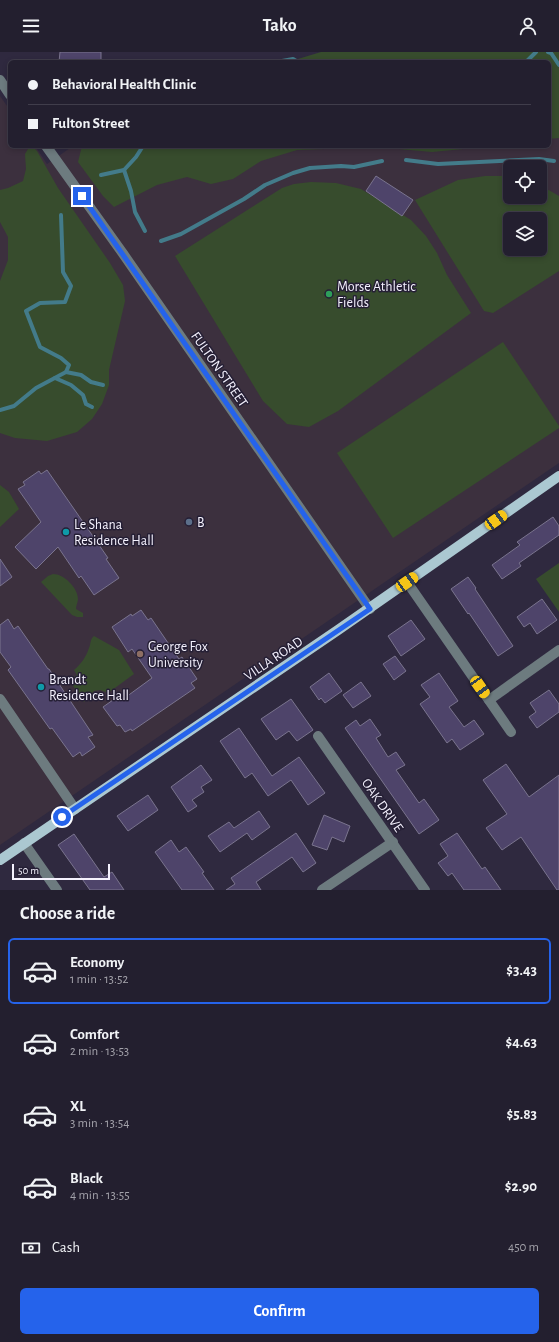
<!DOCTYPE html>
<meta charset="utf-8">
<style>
body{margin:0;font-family:"Alegreya Sans",sans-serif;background:#2f2c3b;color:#f1f3f6;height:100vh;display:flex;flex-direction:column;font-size:15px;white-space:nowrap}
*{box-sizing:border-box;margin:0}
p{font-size:13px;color:#a3a2aa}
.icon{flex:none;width:22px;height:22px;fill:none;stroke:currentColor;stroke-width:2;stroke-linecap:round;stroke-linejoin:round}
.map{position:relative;height:838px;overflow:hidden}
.sheet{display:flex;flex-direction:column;background:#231f2f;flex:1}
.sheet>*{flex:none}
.guide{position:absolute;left:8px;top:8px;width:543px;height:88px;border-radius:6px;box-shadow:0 2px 6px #0003,0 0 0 1px #403d4b;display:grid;align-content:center;height:88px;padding:0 20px;background:#231f2f}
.tools{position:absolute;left:503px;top:108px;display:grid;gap:8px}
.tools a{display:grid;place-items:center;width:44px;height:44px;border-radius:6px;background:#231f2f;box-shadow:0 2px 6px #0003,0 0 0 1px #403d4b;font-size:20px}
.scale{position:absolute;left:12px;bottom:10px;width:98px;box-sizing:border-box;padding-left:4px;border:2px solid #f4f1fd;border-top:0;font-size:11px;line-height:14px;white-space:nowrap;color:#f4f1fd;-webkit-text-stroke:3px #251f35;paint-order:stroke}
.end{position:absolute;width:18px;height:18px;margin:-9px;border:5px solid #2563eb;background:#fff;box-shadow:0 0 0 2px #fff}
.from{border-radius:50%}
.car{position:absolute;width:12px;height:24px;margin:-12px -6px;border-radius:5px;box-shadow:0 0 3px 1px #0007;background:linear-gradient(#f5c518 24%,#345 0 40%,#f5c518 0 76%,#345 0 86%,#f5c518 0)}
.guide b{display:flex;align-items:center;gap:14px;height:38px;font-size:15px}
.guide b+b{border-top:1px solid #403d4b}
.guide i{width:10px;height:10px;background:#f1f3f6}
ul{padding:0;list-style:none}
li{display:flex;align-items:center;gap:12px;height:66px;margin:0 8px 6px;padding:0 12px;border:2px solid transparent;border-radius:6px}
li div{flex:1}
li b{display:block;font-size:15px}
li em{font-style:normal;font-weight:700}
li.on{border-color:#2563eb}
li>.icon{width:36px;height:36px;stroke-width:1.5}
h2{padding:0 20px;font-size:18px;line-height:48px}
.pay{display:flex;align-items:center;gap:10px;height:44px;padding:0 20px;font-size:15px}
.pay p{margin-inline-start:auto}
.action{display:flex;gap:8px;margin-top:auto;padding:8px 20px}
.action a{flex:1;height:46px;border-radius:6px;background:#2563eb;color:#fff;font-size:16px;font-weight:700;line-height:46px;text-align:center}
header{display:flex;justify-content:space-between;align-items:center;height:52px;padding:0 20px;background:#231f2f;font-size:18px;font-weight:700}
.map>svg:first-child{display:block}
.education{fill:#3c303e;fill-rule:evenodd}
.green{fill:#374c2d;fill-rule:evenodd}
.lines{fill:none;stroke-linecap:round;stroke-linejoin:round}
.stream{stroke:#437b8a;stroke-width:4}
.building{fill:#4e446a;stroke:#7a748e}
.minor{stroke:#6d7b7f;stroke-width:10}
.major{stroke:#abc8d1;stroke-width:10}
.route{stroke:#2563eb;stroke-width:5}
.leisure-dot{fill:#2e9e5b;stroke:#251f35;stroke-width:1.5}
.service-dot{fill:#5c6f8a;stroke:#251f35;stroke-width:1.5}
.culture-dot{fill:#0f9aa8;stroke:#251f35;stroke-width:1.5}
.education-dot{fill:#8d6e63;stroke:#251f35;stroke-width:1.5}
.labels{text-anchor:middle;stroke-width:3;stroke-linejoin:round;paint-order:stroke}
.poi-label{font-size:14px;fill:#f4f1fd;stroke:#251f35;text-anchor:start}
.street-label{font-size:14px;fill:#f4f1fd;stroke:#251f35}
</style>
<header><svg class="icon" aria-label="menu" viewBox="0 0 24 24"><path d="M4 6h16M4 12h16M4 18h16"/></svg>Tako<svg class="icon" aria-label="person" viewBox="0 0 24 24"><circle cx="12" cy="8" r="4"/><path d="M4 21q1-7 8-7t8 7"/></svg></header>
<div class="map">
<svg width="559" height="838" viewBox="0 0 559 838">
<rect width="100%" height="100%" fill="#2f293f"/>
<path class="education" d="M0,44L10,58V94H35L47,112L73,94H549V69H559V411L0,793ZM510,115H540V145H510ZM510,167H540V197H510Z"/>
<g class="green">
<path d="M321,0H559V86L549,87V10H288Z"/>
<path d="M82,94H494L432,100L377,95L297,98L261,109L233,127L211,132L187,125L157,133L114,155L103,144L78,110Z"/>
<path d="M34,96L37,99L58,136L110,211L123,233L125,249L109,318V333L102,352L92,367L77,380L47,389L15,386L0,381V229L8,208V185L0,170V138L8,136L23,129L26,117L25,102L28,97Z"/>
<path d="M485,124H510V145H540V133L559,144V219L493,261L484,259L415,148L458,128ZM510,167H540V197H510Z"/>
<path d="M311,130L336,131L361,137L411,168L426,184L437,201L447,223L471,261L338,359L309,375L287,372L263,349L175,204L282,136L294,132Z"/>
<path d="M503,290L559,374V376L393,486L337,401Z"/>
<path d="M0,433L9,440L19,457L0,475Z"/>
<path d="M559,511V560L536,527Z"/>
<path d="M53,522C64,522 78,536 78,547C78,550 76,553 76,557L83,561V565H77L72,563L41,530L48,524Z"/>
<path d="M94,584L119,598L134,622L108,641L100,638L94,639L84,650L69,628L77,623L74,618C81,612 86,605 89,596C91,591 90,587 94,584Z"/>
</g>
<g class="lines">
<g class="stream">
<path d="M548,0L551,1L559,13"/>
<path d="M281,10L282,9L293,7L298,10"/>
<path d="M526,10L536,0"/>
<path d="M406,108L438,112L539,107L554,109"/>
<path d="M124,118L131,139L135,160L145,179"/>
<path d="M101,123L124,118L136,105L143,94"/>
<path d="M161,189L181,182L244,147L265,133L293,121L310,116L341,114L354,115L382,109"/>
<path d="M66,320L81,323L91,330L103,333"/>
<path d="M55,326L71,333L83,343L86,352L92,355"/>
<path d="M0,358L14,354L36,336L66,320L69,313L61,306L40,295L26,259L40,251L65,250L71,234L63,220L61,163"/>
</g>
</g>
<g class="building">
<path d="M60,0H101V10H59Z"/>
<path d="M376,124L413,148L402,164L366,139Z"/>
<path d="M47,418L108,506L106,507L119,526L94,543L81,524L79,526L58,495L36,517L15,495L41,470L18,437L25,433L23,430L39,419L41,422Z"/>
<path d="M553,465L559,474V483L519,511L521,514L502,527L492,513L520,493L517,490Z"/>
<path d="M0,507L12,525L0,534Z"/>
<path d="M468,525L476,536L475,537L513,594L498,604L469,561L468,562L451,537Z"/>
<path d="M542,547L557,568L537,582L530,571L524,575L517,565Z"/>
<path d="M141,558L148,568L151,566L179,607L182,605L197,627L191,631L195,636L132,679L131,677L125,680L120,673L117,674L103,655L123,641L126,645L152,626L132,597L128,600L112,575L131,562L132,564Z"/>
<path d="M8,567L14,577L18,574L48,617H49L93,683L88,685L95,695L82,704L80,700L73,705L52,676L50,677L8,618L11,615L0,600V573Z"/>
<path d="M411,568L425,587L401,604L388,584Z"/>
<path d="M395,604L406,619L394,628L383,612Z"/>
<path d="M329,621L342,639L325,651L321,646L319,648L310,635Z"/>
<path d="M439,621L458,649L449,655L464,675L474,668L484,682L460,698L452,687L447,691L420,652L430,645L421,633Z"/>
<path d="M361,630L371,644L353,656L343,643Z"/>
<path d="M549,638L559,652V660L537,676L529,665L536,660L530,651Z"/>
<path d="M291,647L313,678L297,689L289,679L276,688L261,667Z"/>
<path d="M370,667L381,683L376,686L388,705L396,700L405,713L396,718L419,751L424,747L439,768L419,782L345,676L356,668L360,674Z"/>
<path d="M239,676L272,724L299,705L325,741L308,753L291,728L268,744L252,721L245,726L220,689Z"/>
<path d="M506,712L529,745L559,723V838H557L521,785L502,798L486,776L507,762L483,728Z"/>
<path d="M201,713L212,728L201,735L204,740L192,748L197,754L188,760L171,735Z"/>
<path d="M148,743L158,758L128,779L117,764Z"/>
<path d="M259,759L270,775L252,788L247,781L220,800L208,784L229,770L234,776Z"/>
<path d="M324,763L350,774L344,790L332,785L327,798L312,793Z"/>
<path d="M296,781L316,811L303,820L292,805L256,830L261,838H226L235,832L231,826Z"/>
<path d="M457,781L482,817L485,815L501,838H464L452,821L448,824L438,811L448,804L440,792Z"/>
<path d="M74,782L104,825L112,820L124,838H90L58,793Z"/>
<path d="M171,788L179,800L186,795L204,820L202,821L214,838H182L155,800Z"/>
</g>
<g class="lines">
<g class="minor">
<path d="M0,28L10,43"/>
<path d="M46,94L124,203L370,557"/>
<path d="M407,530L511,680"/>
<path d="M0,647L75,757"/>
<path d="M489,648L559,598"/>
<path d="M318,684L425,838"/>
<path d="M24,791L57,838"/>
<path d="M322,838L393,790"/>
</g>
<path class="major" d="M0,808L338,578L559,424"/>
</g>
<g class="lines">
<path class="route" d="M62,765L370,557L82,144"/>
</g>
<circle class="leisure-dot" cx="329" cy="242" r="4"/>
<circle class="service-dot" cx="189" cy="470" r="4"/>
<g class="culture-dot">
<circle cx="66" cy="480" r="4"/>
<circle cx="41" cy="635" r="4"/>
</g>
<circle class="education-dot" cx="140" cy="602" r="4"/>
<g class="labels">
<g class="poi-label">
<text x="337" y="239">Morse Athletic<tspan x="337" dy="16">Fields</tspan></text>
<text x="197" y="475">B</text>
<text x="74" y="477">Le Shana<tspan x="74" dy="16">Residence Hall</tspan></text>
<text x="148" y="599">George Fox<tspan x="148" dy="16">University</tspan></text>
<text x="49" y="632">Brandt<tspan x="49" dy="16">Residence Hall</tspan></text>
</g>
<g class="street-label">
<text transform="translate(220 317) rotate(55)" y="5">FULTON STREET</text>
<text transform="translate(273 606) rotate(-34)" y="5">VILLA ROAD</text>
<text transform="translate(383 753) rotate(55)" y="5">OAK DRIVE</text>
</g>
</g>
</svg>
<div class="tools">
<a><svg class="icon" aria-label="locate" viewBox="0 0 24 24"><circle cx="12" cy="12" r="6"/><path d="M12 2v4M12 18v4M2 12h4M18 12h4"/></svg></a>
<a><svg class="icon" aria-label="layers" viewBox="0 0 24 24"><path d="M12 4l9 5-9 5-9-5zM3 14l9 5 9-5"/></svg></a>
</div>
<div class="scale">50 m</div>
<i class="end from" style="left:62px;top:765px"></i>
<i class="end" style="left:82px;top:144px"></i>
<i class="car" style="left:496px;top:468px;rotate:55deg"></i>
<i class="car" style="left:407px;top:530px;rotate:55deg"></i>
<i class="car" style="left:480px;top:635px;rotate:145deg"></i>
<div class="guide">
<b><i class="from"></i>Behavioral Health Clinic</b>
<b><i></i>Fulton Street</b>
</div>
</div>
<section class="sheet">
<h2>Choose a ride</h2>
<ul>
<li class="on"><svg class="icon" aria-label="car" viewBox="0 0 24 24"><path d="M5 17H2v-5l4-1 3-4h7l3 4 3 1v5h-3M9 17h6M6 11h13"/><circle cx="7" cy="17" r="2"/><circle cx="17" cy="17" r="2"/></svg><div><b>Economy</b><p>1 min · 13:52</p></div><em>$3.43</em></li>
<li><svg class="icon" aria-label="car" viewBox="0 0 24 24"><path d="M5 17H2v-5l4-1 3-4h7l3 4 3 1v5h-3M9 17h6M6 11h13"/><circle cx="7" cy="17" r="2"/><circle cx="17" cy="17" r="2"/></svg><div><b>Comfort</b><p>2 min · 13:53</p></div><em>$4.63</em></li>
<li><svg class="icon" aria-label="car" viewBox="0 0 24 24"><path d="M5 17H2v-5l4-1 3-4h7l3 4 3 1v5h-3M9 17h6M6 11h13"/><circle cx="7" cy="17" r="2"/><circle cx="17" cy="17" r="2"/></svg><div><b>XL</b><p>3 min · 13:54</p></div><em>$5.83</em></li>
<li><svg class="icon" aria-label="car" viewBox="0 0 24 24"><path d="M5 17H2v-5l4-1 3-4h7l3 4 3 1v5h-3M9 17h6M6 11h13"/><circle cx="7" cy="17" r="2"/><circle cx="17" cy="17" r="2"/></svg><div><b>Black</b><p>4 min · 13:55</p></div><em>$2.90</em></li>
</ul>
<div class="pay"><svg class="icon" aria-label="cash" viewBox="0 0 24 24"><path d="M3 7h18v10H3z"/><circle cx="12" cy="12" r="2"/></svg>Cash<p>450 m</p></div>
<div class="action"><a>Confirm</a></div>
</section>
